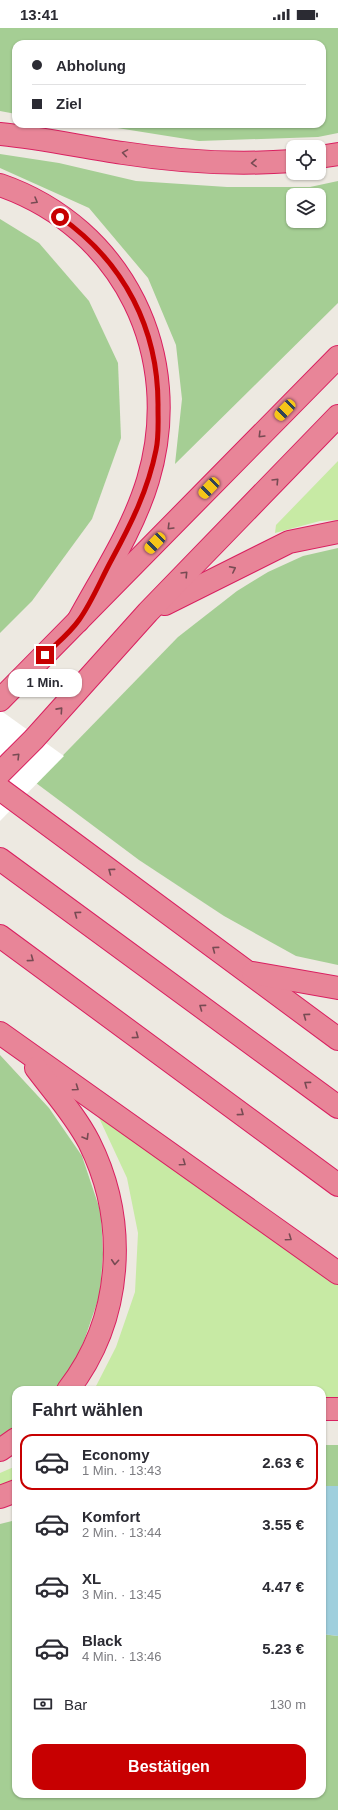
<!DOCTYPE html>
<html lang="de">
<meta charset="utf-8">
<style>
body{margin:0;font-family:Arial,sans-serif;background:#f2f2f3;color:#2b2b33;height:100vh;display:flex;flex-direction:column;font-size:15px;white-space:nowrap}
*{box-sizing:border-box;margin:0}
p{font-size:13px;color:#7c7c81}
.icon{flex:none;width:22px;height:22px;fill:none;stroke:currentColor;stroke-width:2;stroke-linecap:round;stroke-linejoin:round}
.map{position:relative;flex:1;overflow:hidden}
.drawer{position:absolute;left:12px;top:1358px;width:314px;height:412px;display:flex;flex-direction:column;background:#fff;border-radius:12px;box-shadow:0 1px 3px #0004}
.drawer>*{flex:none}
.hud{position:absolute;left:12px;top:12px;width:314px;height:88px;border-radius:12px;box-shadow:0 1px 3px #0004;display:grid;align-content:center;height:88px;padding:0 20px;background:#fff}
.fabs{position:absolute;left:286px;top:112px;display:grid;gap:8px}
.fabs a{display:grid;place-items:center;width:40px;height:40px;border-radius:8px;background:#fff;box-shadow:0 1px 3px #0004;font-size:20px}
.end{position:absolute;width:18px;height:18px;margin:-9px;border:5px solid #c70001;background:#fff;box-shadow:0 0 0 2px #fff}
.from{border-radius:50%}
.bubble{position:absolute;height:28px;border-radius:12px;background:#fff;box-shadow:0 1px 3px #0004;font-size:13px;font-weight:700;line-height:28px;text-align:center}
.car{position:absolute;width:12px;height:24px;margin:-12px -6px;border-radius:5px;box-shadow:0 0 3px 1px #0007;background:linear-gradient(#f5c518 24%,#345 0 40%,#f5c518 0 76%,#345 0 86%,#f5c518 0)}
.hud b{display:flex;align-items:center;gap:14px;height:38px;font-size:15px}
.hud b+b{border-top:1px solid #e1e1e2}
.hud i{width:10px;height:10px;background:#2b2b33}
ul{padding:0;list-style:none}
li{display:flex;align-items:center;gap:12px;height:56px;margin:0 8px 6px;padding:0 12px;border:2px solid transparent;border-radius:12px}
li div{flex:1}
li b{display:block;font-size:15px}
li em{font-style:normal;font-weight:700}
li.on{border-color:#c70001}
li>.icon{width:36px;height:36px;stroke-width:1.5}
h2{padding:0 20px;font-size:18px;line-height:48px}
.pay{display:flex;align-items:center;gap:10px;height:44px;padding:0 20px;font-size:15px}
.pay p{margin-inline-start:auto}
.primary-button{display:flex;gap:8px;margin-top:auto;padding:8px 20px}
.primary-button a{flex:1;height:46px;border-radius:12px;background:#c70001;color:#fff;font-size:16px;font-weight:700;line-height:46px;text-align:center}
.status{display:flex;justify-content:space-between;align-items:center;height:28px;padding:0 20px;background:#fff;direction:ltr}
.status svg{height:11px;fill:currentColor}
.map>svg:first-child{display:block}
.grass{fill:#c7eaa4}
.forest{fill:#a5ce94;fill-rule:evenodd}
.water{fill:#9fcfdd}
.pier{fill:#fff}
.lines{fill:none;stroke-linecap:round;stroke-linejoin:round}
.highway-casing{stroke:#d92060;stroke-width:24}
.highway{stroke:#e88598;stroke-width:22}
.oneway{stroke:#774b53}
.route{stroke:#c70001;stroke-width:5}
</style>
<div class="status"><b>13:41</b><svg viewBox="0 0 49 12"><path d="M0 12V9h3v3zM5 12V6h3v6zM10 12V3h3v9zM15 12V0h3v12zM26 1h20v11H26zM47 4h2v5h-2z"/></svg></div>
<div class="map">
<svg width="338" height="1782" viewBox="0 0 338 1782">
<rect width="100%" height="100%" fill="#ede9e1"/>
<g class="grass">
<path d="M338,433V492L320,493L275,505L276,497Z"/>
<path d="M94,1079L338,1255V1369L322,1370V1362H94L116,1319L135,1264L138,1205L127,1150Z"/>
<path d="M16,1438V1453L0,1459V1445Z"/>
</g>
<g class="forest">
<path d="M0,0H338V105L318,109L199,113L92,96H322V16H16V86L0,83Z"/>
<path d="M0,126L59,135L136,153L227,159H310L338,153V275L175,436L182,371L176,317L148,250L89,180L0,140ZM293,167H319V193H293Z"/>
<path d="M0,191L39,215L89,273L118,335L121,410L92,491L32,573L0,605Z"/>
<path d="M338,520V937L296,928L224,888L139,832L36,755L178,609L237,563L268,544L303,528Z"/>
<path d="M0,1027L49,1080L82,1128L101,1185L103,1226L100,1266L84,1313L74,1336L56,1362H16V1401L0,1409Z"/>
<rect x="322" y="1417" width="16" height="41"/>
<path d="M16,1492V1766H322V1606L338,1608V1782H0V1496Z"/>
</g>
<path class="water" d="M322,1458H338V1608L322,1606Z"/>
<path class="pier" d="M0,682L64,728L0,793Z"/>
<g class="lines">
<g class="highway-casing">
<g id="highway">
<path d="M0,106C42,110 82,119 123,125C180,134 236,137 293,133"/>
<path d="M319,129L338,126"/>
<path d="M0,157C124,200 185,328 148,452C133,502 103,547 78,593"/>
<path d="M165,576L289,514L338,504"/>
<path d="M0,672L338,329"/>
<path d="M0,745L34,711L148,584L338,388"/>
<path d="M0,761L338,1011"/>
<path d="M0,831L338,1079"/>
<path d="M0,908L338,1157"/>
<path d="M253,945L338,960"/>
<path d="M0,1005L338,1245"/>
<path d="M36,1040C54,1064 75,1087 89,1114C129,1194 123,1291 68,1362"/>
<path d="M322,1381H338"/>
<path d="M0,1422L16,1411"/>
<path d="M0,1469L16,1463"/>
</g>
</g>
<use href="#highway" class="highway"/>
</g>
<defs><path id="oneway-chevron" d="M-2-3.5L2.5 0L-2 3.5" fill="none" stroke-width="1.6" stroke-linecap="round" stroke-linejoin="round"/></defs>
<g class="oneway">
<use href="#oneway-chevron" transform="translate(125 125) rotate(-171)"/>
<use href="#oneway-chevron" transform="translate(254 135) rotate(179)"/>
<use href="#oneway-chevron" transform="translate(35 173) rotate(30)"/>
<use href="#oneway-chevron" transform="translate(261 407) rotate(135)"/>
<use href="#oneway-chevron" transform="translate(276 453) rotate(-46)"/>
<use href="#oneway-chevron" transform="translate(170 499) rotate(135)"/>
<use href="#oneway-chevron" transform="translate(233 541) rotate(-27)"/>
<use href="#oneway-chevron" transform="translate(185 546) rotate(-46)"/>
<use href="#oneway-chevron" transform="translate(60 682) rotate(-48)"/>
<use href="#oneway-chevron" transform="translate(17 728) rotate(-45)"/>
<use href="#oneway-chevron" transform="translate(111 843) rotate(-143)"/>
<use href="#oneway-chevron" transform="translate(77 886) rotate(-144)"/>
<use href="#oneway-chevron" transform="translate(215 921) rotate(-143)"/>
<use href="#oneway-chevron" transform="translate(31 931) rotate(36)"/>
<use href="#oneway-chevron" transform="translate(202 979) rotate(-144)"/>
<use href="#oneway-chevron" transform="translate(306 988) rotate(-144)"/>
<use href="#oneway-chevron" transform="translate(136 1008) rotate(36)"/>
<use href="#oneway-chevron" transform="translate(307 1056) rotate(-144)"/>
<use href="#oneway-chevron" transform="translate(76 1060) rotate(35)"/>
<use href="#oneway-chevron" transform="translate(241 1085) rotate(36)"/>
<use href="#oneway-chevron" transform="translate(86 1109) rotate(59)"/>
<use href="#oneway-chevron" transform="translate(183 1135) rotate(35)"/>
<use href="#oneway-chevron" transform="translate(289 1210) rotate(35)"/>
<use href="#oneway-chevron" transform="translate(115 1234) rotate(94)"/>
</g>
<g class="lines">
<path class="route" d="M45,627C56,616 70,605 79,592C92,574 101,551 112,531C131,496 148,462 156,422C159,409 158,393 158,380C159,301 124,234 60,189"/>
</g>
</svg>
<div class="fabs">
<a><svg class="icon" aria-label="locate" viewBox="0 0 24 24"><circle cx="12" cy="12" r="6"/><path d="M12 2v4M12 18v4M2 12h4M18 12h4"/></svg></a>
<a><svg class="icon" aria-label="layers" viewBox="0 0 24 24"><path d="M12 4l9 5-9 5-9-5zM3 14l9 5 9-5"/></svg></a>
</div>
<i class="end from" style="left:60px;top:189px"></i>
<i class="end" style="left:45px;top:627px"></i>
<div class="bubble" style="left:8px;top:641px;width:74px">1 Min.</div>
<i class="car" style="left:285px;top:382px;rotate:224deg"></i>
<i class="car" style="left:209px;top:460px;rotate:224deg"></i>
<i class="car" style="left:155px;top:515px;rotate:224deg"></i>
<div class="hud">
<b><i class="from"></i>Abholung</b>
<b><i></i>Ziel</b>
</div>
<section class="drawer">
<h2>Fahrt wählen</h2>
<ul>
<li class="on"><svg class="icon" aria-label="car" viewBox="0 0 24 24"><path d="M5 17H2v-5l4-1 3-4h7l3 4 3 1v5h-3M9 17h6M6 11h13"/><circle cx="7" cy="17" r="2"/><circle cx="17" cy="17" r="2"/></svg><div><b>Economy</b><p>1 Min. · 13:43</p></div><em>2.63 €</em></li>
<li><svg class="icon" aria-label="car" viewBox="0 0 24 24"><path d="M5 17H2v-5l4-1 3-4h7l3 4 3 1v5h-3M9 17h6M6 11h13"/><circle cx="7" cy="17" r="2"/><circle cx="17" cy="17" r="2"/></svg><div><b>Komfort</b><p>2 Min. · 13:44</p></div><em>3.55 €</em></li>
<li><svg class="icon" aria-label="car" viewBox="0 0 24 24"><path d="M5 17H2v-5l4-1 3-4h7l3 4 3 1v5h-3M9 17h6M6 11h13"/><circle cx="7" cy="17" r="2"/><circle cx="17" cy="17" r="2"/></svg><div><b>XL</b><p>3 Min. · 13:45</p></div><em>4.47 €</em></li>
<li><svg class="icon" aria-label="car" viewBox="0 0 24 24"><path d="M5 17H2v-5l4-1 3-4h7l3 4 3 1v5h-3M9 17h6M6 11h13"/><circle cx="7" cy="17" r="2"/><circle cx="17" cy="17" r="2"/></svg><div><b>Black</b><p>4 Min. · 13:46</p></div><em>5.23 €</em></li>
</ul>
<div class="pay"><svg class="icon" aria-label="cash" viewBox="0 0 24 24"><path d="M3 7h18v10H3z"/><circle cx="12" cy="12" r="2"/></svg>Bar<p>130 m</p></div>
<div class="primary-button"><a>Bestätigen</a></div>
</section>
</div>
